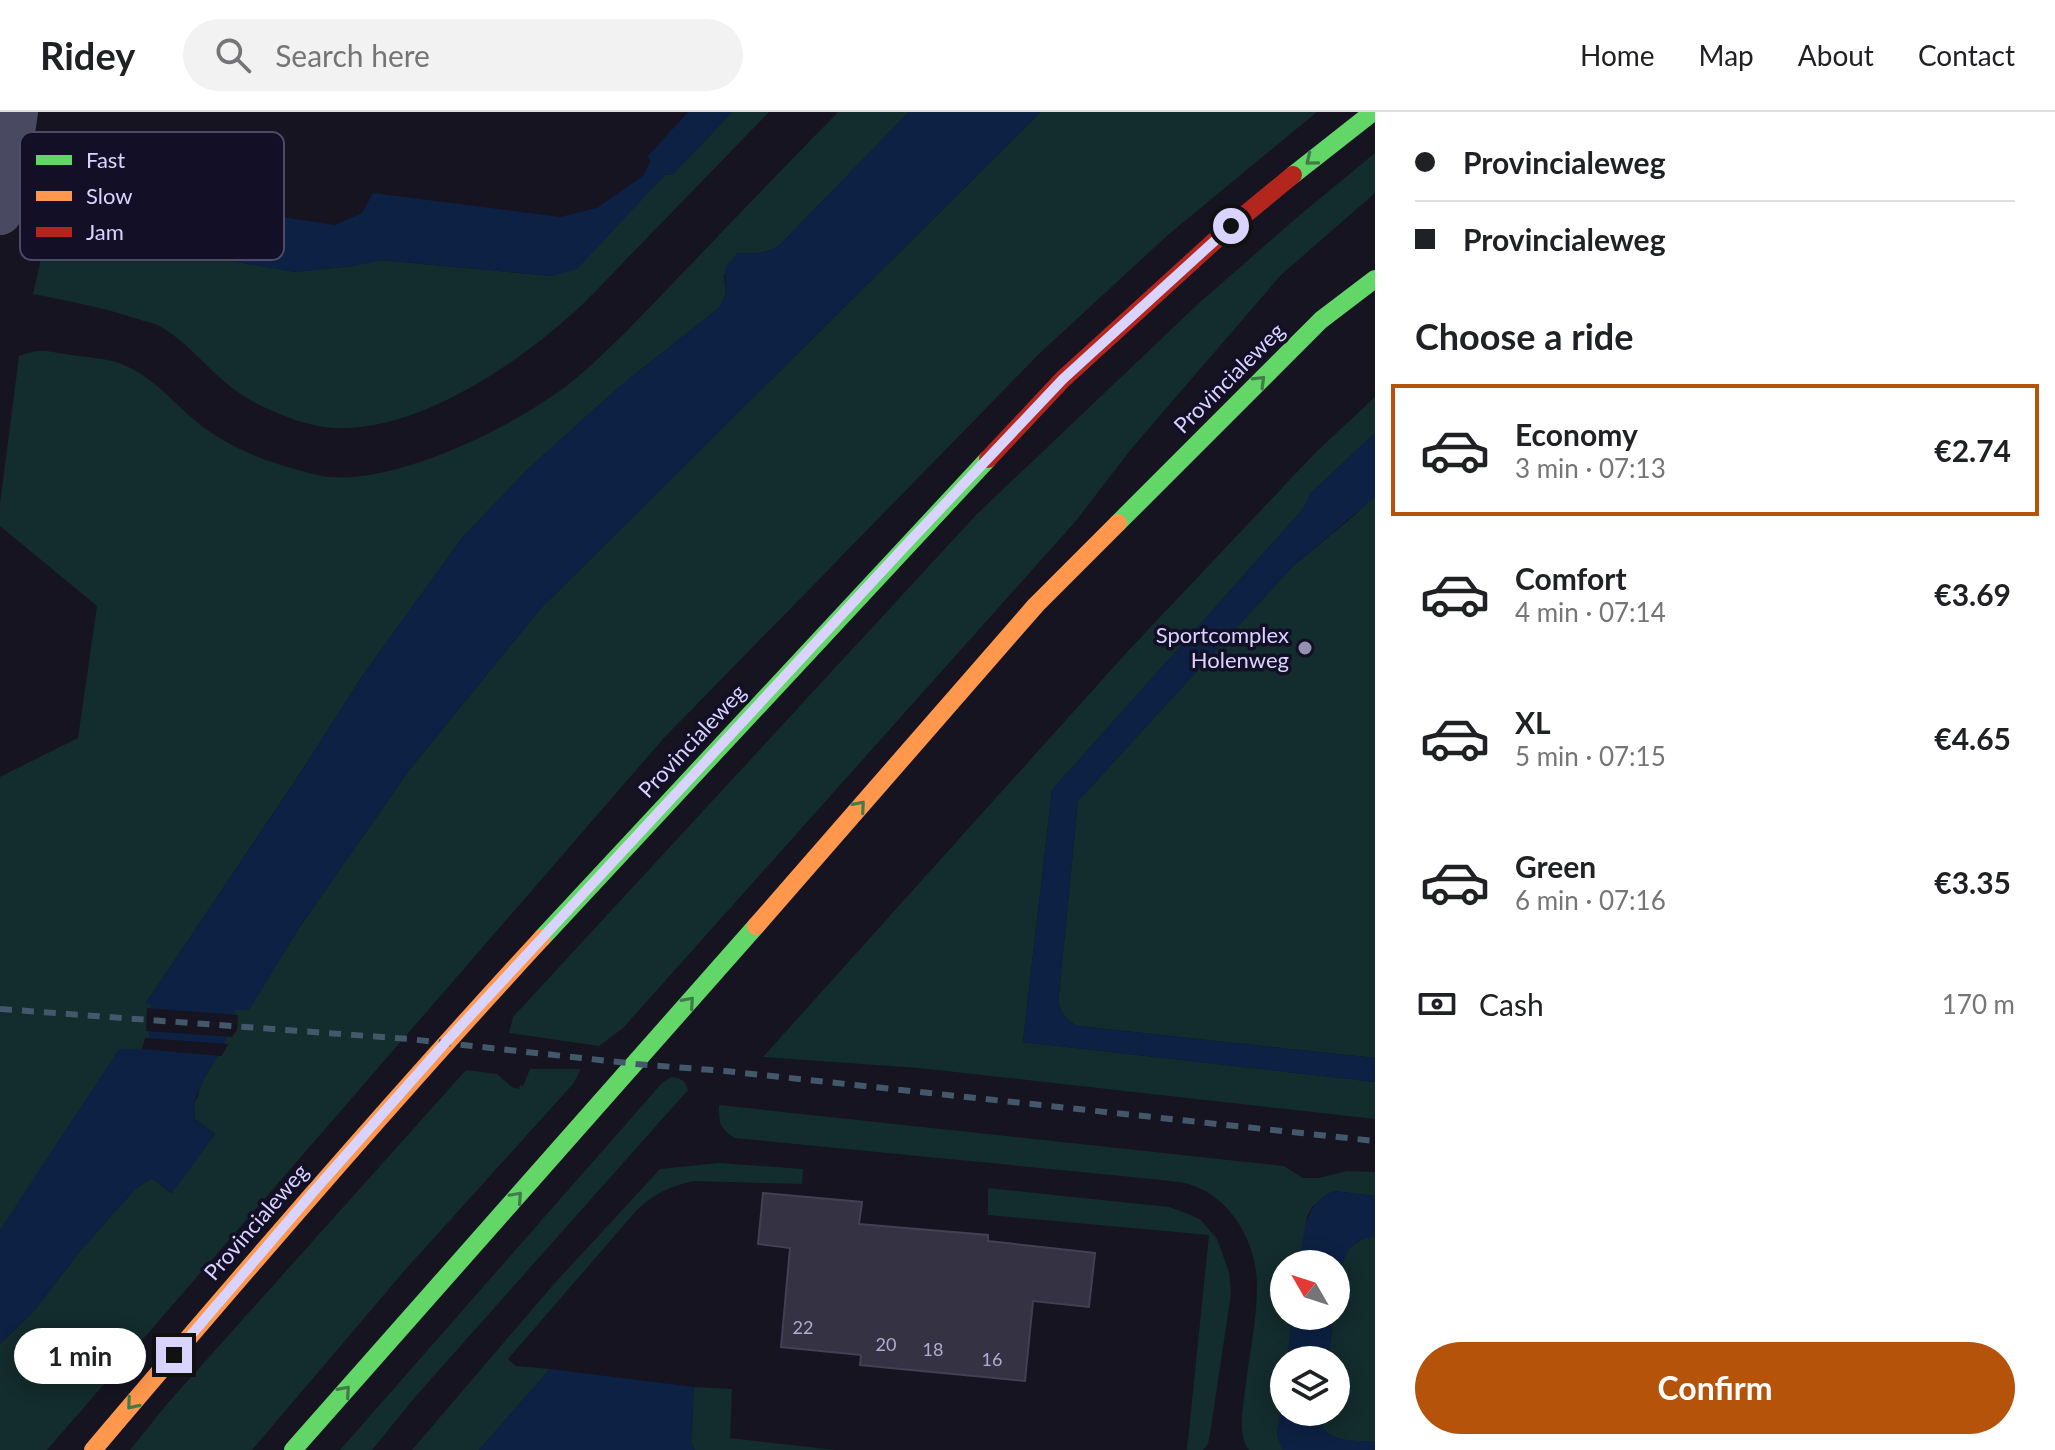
<!DOCTYPE html>
<meta charset="utf-8">
<style>
body{margin:0;font-family:Lato,sans-serif;background:#f2f2f2;color:#202124;height:100vh;display:flex;flex-direction:column;font-size:30px;white-space:nowrap}
*{box-sizing:border-box;margin:0}
p{font-size:26px;color:#757577}
.icon{flex:none;width:44px;height:44px;fill:none;stroke:currentColor;stroke-width:2;stroke-linecap:round;stroke-linejoin:round}
.map{position:relative;flex:1;overflow:hidden}
.side{display:flex;flex-direction:column;background:#fff;width:680px}
.side>*{flex:none}
.top-card{display:grid;align-content:center;height:176px;padding:0 40px;background:#fff}
.needle{width:52px;rotate:309deg}
.controls{position:absolute;left:1270px;top:1138px;display:grid;gap:16px}
.controls a{display:grid;place-items:center;width:80px;height:80px;border-radius:50%;background:#fff;box-shadow:0 4px 20px #0003;font-size:40px}
.end{position:absolute;width:36px;height:36px;margin:-18px;border:10px solid #d9d4ff;background:#111;box-shadow:0 0 0 4px #111}
.from{border-radius:50%}
.bubble{position:absolute;height:56px;border-radius:28px;background:#fff;box-shadow:0 4px 20px #0003;font-size:26px;font-weight:700;line-height:56px;text-align:center}
.top-card b{display:flex;align-items:center;gap:28px;height:76px;font-size:30px}
.top-card b+b{border-top:2px solid #e0e0e0}
.top-card i{width:20px;height:20px;background:#202124}
ul{padding:0;list-style:none}
li{display:flex;align-items:center;gap:24px;height:132px;margin:0 16px 12px;padding:0 24px;border:4px solid transparent;border-radius:0px}
li div{flex:1}
li b{display:block;font-size:30px}
li em{font-style:normal;font-weight:700}
li.selected{border-color:#b45309}
li>.icon{width:72px;height:72px;stroke-width:1.5}
h2{padding:0 40px;font-size:36px;line-height:96px}
.pay{display:flex;align-items:center;gap:20px;height:88px;padding:0 40px;font-size:30px}
.pay p{margin-inline-start:auto}
.button{display:flex;gap:16px;margin-top:auto;padding:16px 40px}
.button a{flex:1;height:92px;border-radius:48px;background:#b45309;color:#fff;font-size:32px;font-weight:700;line-height:92px;text-align:center}
header{display:flex;align-items:center;gap:48px;box-sizing:border-box;height:112px;padding:0 40px;background:#fff;border-bottom:2px solid #e0e0e0}
header strong{font-size:38px}
nav{display:flex;gap:44px;margin-inline-start:auto;font-size:28px}
.search{width:560px;height:72px;background:#f2f2f2;display:flex;align-items:center;gap:20px;box-sizing:border-box;padding:0 28px;border-radius:44px;color:#757577;font-size:30px}
main{display:flex;flex:1;min-height:0}
.map>svg:first-child{display:block}
.green{fill:#132c2d}
.water{fill:#0d2144}
.pier{fill:#161421}
.building{fill:#343243;stroke:#433f54;stroke-width:2}
.lines{fill:none;stroke-linecap:round;stroke-linejoin:round}
.street{stroke:#4a4962;stroke-width:44}
.fast{stroke:#63d668;stroke-width:18}
.slow{stroke:#ff974d;stroke-width:18}
.jam{stroke:#b3261e;stroke-width:18}
.rail{stroke:#43596b;stroke-width:6;stroke-dasharray:12 10;stroke-linecap:butt}
.oneway{stroke:#3f7c4a}
.route{stroke:#d9d4ff;stroke-width:10}
.poi-dot{fill:#9591b1;stroke:#130f26;stroke-width:3}
.labels{text-anchor:middle;stroke-width:7;stroke-linejoin:round;paint-order:stroke}
.number-label{font-size:18px;fill:#b0acd0}
.street-label{font-size:22px;fill:#d9d4ff;stroke:#130f26}
.poi-label{font-size:22px;fill:#d9d4ff;stroke:#130f26;text-anchor:end}
.key{fill:#130f26;stroke:#4e4a67;stroke-width:2}
.key-label{font-size:22px;fill:#d9d4ff}
</style>
<header>
<strong>Ridey</strong>
<div class="search"><svg class="icon" aria-label="search" viewBox="0 0 24 24"><circle cx="10" cy="10" r="6"/><path d="M15 15l6 6"/></svg>Search here</div>
<nav><a>Home</a><a>Map</a><a>About</a><a>Contact</a></nav>
</header>
<main>
<div class="map">
<svg width="1375" height="1338" viewBox="0 0 1375 1338">
<rect width="100%" height="100%" fill="#161421"/>
<g class="green">
<path d="M732,0H769L585,190C524,248 421,320 334,316C306,315 265,298 242,283C213,264 193,235 163,216C155,211 144,209 134,206C101,195 68,189 33,182L45,129H89L196,143L296,160L353,154L380,148L552,164L665,63L673,62Z"/>
<path d="M838,0H909L780,133C766,142 754,142 738,141L724,164L726,181L720,195L619,275L527,358L462,426L363,563L301,660L146,891L152,892L148,938L0,1118V665L78,626L97,494L0,414V392L19,244C41,235 50,240 72,243C90,246 110,246 126,254C158,268 178,297 206,317C237,339 270,351 306,360C314,362 322,365 330,365C400,371 520,312 574,268C619,230 658,186 699,144C745,96 791,48 838,0Z"/>
<path d="M1041,0H1317L1169,122L1040,241L663,627L47,1338H0V1232L33,1200L80,1139L135,1077L152,1066L171,1081L215,1022L195,1007L194,993L198,984L200,974L226,928L235,898L258,882L301,813L410,657L540,497Z"/>
<path d="M1375,41V81L1281,163L1132,336L1075,410L623,916L599,934L509,921L513,905L977,402L1198,192L1301,102Z"/>
<path d="M1375,285V321L1311,381L1303,397L1052,678L1023,930L1375,970V1007L919,956L763,945L1128,539L1315,341Z"/>
<path d="M1375,381V946L1078,914C1067,909 1062,903 1058,891L1078,689L1292,455L1356,402Z"/>
<path d="M530,957H581L573,972L405,1158L252,1338H130L167,1292L466,958L497,962L512,975L519,977L520,973L523,974Z"/>
<path d="M671,965C681,966 685,968 688,978L416,1284L372,1338H340L662,971Z"/>
<path d="M719,993L1284,1054L1303,1066H1318L1347,1059L1375,1060V1084L1334,1079L1312,1095L1307,1105L1300,1152H1284V1204H1293L1287,1248H1284V1273L1277,1323L1283,1338H1249C1237,1321 1243,1297 1245,1278C1249,1245 1256,1212 1257,1179C1259,1137 1235,1089 1194,1074C1181,1069 1166,1069 1152,1067L735,1026C719,1016 719,1011 719,993Z"/>
<path d="M719,1051L803,1057L802,1072L694,1069C668,1075 655,1081 636,1099L508,1247L516,1254L550,1257L479,1338H412L553,1173L660,1057Z"/>
<path d="M988,1076L1169,1095L1191,1103L1201,1108L1217,1127L1229,1160L1231,1182L1210,1322L1208,1332L1203,1338H1187L1209,1123L988,1103Z"/>
<path d="M1366,1125H1375V1330C1352,1328 1317,1332 1321,1300H1336V1248H1328L1334,1204H1336L1342,1149L1350,1135Z"/>
<path d="M694,1275L732,1277L730,1326L835,1338H695L691,1331Z"/>
</g>
<g class="water">
<path d="M688,0H732L673,62L665,63L577,157L552,164L381,148L353,154L296,160L196,143L89,129L83,120L82,113L85,94L94,85L103,83L162,87L335,113L362,101L373,81L560,105L597,96L643,64L651,48L647,45Z"/>
<path d="M909,0H1041L540,497L410,657L301,813L249,898H235L233,917L229,921C220,943 199,970 194,993C193,998 195,1002 195,1007L215,1022L172,1081L152,1066L135,1077L80,1139L33,1200L0,1232V1118L119,937H148L151,893L146,891L301,660L363,563L462,426L527,358L619,275L720,195L726,181L725,159L728,152L738,141C754,142 766,142 780,133Z"/>
<path d="M1375,321V385L1292,455L1078,689L1058,891C1062,903 1067,909 1078,914L1375,946V970L1023,930L1052,678L1303,397L1311,381Z"/>
<path d="M1334,1079L1375,1084V1125C1340,1125 1340,1165 1336,1191V1152H1300C1304,1124 1303,1091 1334,1079Z"/>
<path d="M1293,1204H1334L1328,1248H1287Z"/>
<path d="M550,1257L694,1275L691,1331L695,1338H479Z"/>
<path d="M1284,1273V1300H1321C1317,1332 1352,1328 1375,1330V1338H1283L1277,1323Z"/>
</g>
<g class="pier">
<path d="M147,896L238,903L237,918L232,925L146,919Z"/>
<path d="M145,926L228,932L222,944L142,937Z"/>
</g>
<path class="building" d="M763,1081L862,1090L859,1112L988,1123V1129L1095,1141L1089,1195L1033,1189L1025,1269L860,1253L861,1243L781,1235L790,1136L758,1132Z"/>
<g class="lines">
<path class="street" d="M0,101L16,0"/>
<g class="fast">
<path d="M1293,63L1373,0"/>
<path d="M1118,411L1321,208L1375,167"/>
<path d="M542,826L988,347"/>
<path d="M293,1338L756,814"/>
</g>
<g class="slow">
<path d="M756,814L1036,493L1118,411"/>
<path d="M93,1338C240,1165 388,993 542,826"/>
</g>
<path class="jam" d="M988,347L1063,267L1231,114L1293,63"/>
<path class="rail" d="M0,897L409,927L636,952L725,959L1375,1029"/>
</g>
<defs><path id="oneway-chevron" d="M-2-3.5L2.5 0L-2 3.5" fill="none" stroke-width="1.6" stroke-linecap="round" stroke-linejoin="round" transform="scale(2)"/></defs>
<g class="oneway">
<use href="#oneway-chevron" transform="translate(1311 48) rotate(141)"/>
<use href="#oneway-chevron" transform="translate(1260 269) rotate(-45)"/>
<use href="#oneway-chevron" transform="translate(860 694) rotate(-49)"/>
<use href="#oneway-chevron" transform="translate(689 890) rotate(-49)"/>
<use href="#oneway-chevron" transform="translate(517 1085) rotate(-48)"/>
<use href="#oneway-chevron" transform="translate(345 1279) rotate(-49)"/>
<use href="#oneway-chevron" transform="translate(132 1292) rotate(130)"/>
</g>
<g class="lines">
<path class="route" d="M174,1243L315,1078L445,931L909,430L1063,267L1231,114"/>
</g>
<circle class="poi-dot" cx="1305" cy="536" r="8"/>
<g class="labels">
<g class="number-label">
<text x="803" y="1222">22</text>
<text x="886" y="1239">20</text>
<text x="933" y="1244">18</text>
<text x="992" y="1254">16</text>
</g>
<g class="street-label">
<text transform="translate(1229 266) rotate(-45)" y="8">Provincialeweg</text>
<text transform="translate(692 629) rotate(-47)" y="8">Provincialeweg</text>
<text transform="translate(256 1110) rotate(-49)" y="8">Provincialeweg</text>
</g>
<g class="poi-label">
<text x="1289" y="531">Sportcomplex<tspan x="1289" dy="25">Holenweg</tspan></text>
</g>
</g>
<rect x="20" y="20" width="264" height="128" rx="12" class="key"/>
<rect x="36" y="43" width="36" height="10" fill="#63d668"/>
<rect x="36" y="79" width="36" height="10" fill="#ff974d"/>
<rect x="36" y="115" width="36" height="10" fill="#b3261e"/>
<g class="key-label">
<text x="86" y="56">Fast</text>
<text x="86" y="92">Slow</text>
<text x="86" y="128">Jam</text>
</g>
</svg>
<div class="controls">
<a><svg class="needle" viewBox="-14 -14 28 28"><path d="M0-13l5 13h-10z" fill="#e53935"/><path d="M0 13l5-13h-10z" fill="#757577"/></svg></a>
<a><svg class="icon" aria-label="layers" viewBox="0 0 24 24"><path d="M12 4l9 5-9 5-9-5zM3 14l9 5 9-5"/></svg></a>
</div>
<i class="end from" style="left:1231px;top:114px"></i>
<i class="end" style="left:174px;top:1243px"></i>
<div class="bubble" style="left:14px;top:1216px;width:132px">1 min</div>
</div>
<section class="side">
<div class="top-card">
<b><i class="from"></i>Provincialeweg</b>
<b><i></i>Provincialeweg</b>
</div>
<h2>Choose a ride</h2>
<ul>
<li class="selected"><svg class="icon" aria-label="car" viewBox="0 0 24 24"><path d="M5 17H2v-5l4-1 3-4h7l3 4 3 1v5h-3M9 17h6M6 11h13"/><circle cx="7" cy="17" r="2"/><circle cx="17" cy="17" r="2"/></svg><div><b>Economy</b><p>3 min · 07:13</p></div><em>€2.74</em></li>
<li><svg class="icon" aria-label="car" viewBox="0 0 24 24"><path d="M5 17H2v-5l4-1 3-4h7l3 4 3 1v5h-3M9 17h6M6 11h13"/><circle cx="7" cy="17" r="2"/><circle cx="17" cy="17" r="2"/></svg><div><b>Comfort</b><p>4 min · 07:14</p></div><em>€3.69</em></li>
<li><svg class="icon" aria-label="car" viewBox="0 0 24 24"><path d="M5 17H2v-5l4-1 3-4h7l3 4 3 1v5h-3M9 17h6M6 11h13"/><circle cx="7" cy="17" r="2"/><circle cx="17" cy="17" r="2"/></svg><div><b>XL</b><p>5 min · 07:15</p></div><em>€4.65</em></li>
<li><svg class="icon" aria-label="car" viewBox="0 0 24 24"><path d="M5 17H2v-5l4-1 3-4h7l3 4 3 1v5h-3M9 17h6M6 11h13"/><circle cx="7" cy="17" r="2"/><circle cx="17" cy="17" r="2"/></svg><div><b>Green</b><p>6 min · 07:16</p></div><em>€3.35</em></li>
</ul>
<div class="pay"><svg class="icon" aria-label="cash" viewBox="0 0 24 24"><path d="M3 7h18v10H3z"/><circle cx="12" cy="12" r="2"/></svg>Cash<p>170 m</p></div>
<div class="button"><a>Confirm</a></div>
</section>
</main>
